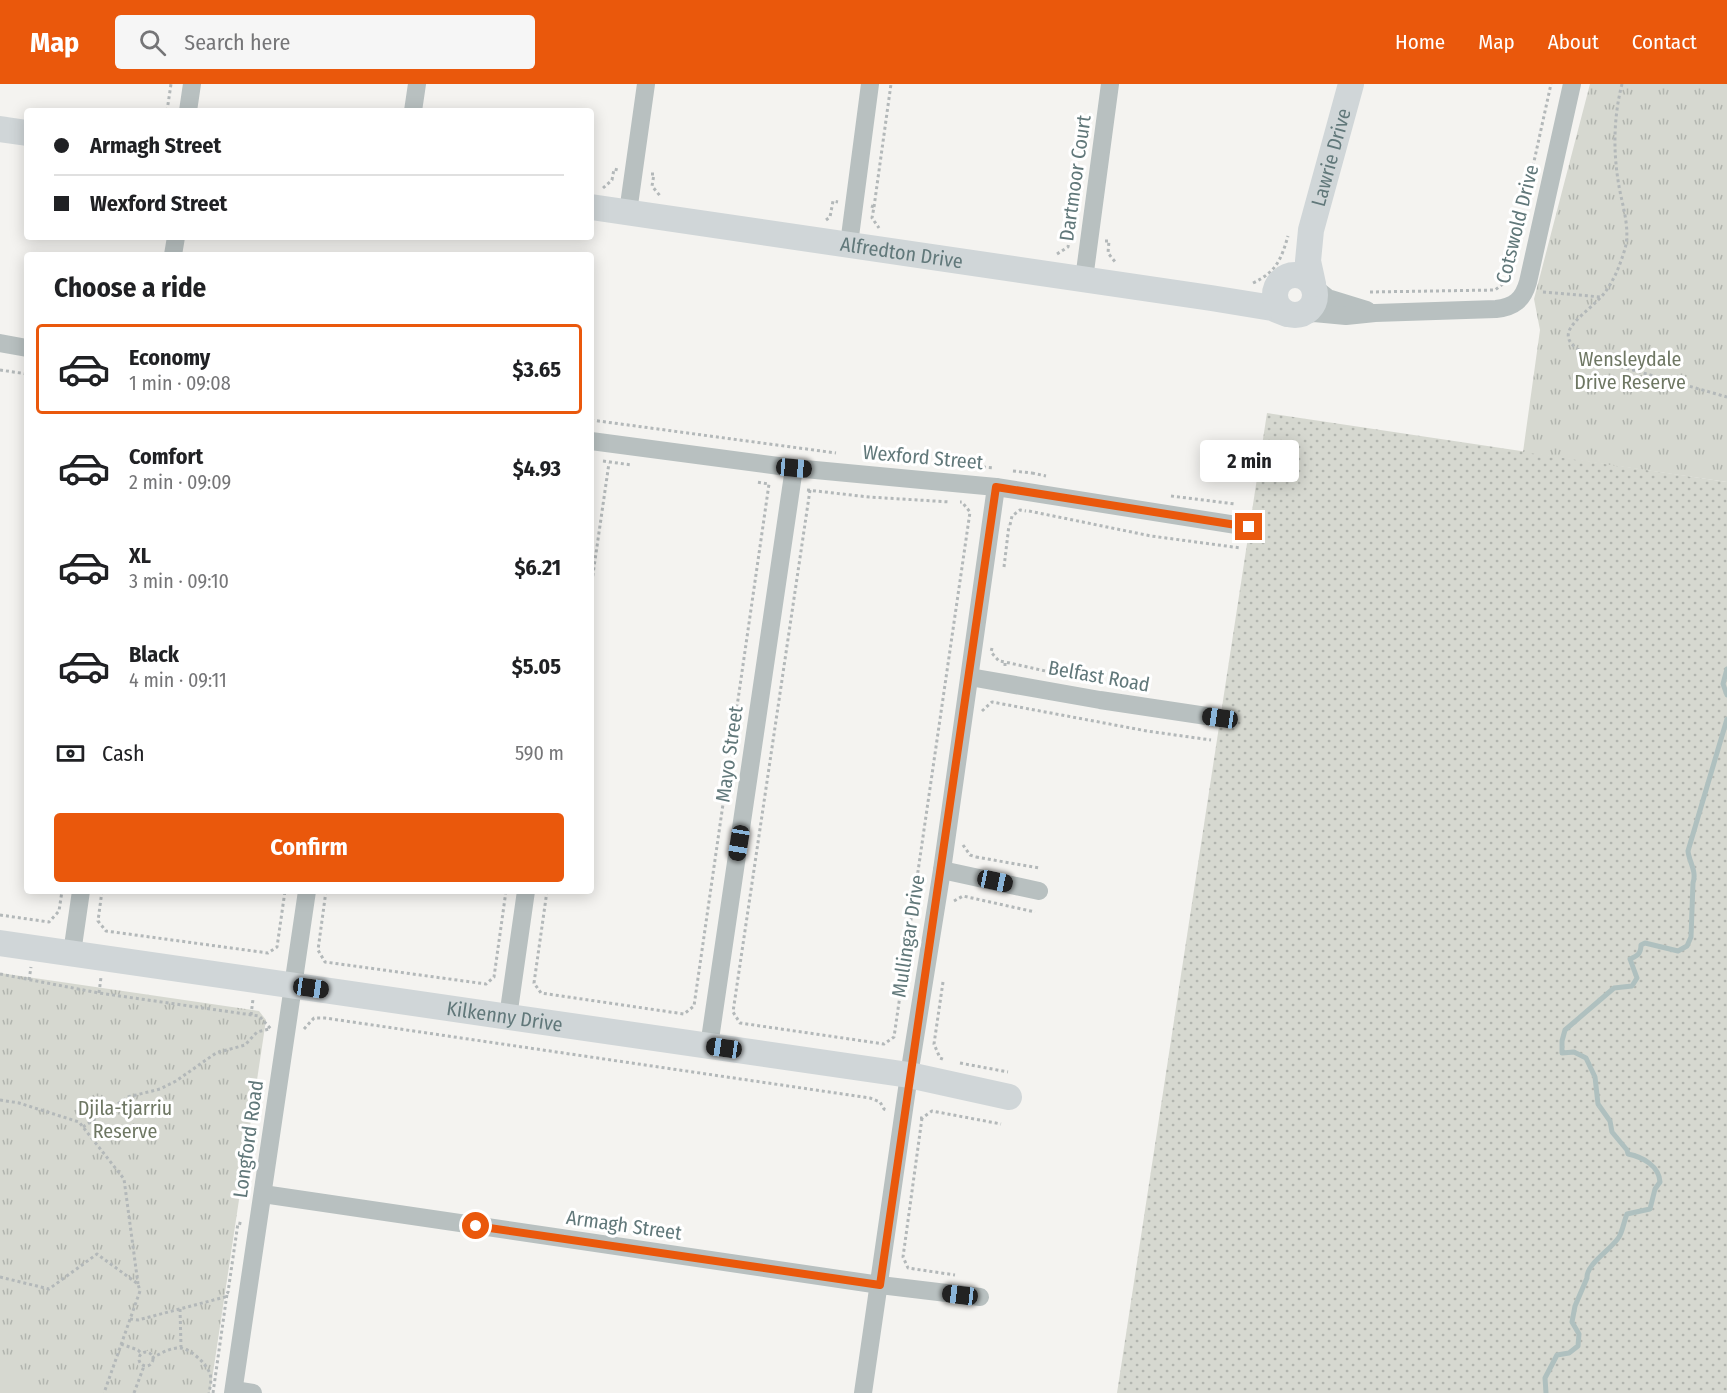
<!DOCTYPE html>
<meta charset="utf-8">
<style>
body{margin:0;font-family:"Fira Sans Condensed",sans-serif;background:#f6f6f6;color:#202124;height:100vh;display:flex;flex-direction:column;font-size:22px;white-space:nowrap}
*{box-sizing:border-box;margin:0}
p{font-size:20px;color:#757577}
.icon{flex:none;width:33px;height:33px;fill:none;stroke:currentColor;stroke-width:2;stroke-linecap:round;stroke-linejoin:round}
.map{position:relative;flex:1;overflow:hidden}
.details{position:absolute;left:24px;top:168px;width:570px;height:642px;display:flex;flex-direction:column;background:#fff;border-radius:6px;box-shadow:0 3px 15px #0003}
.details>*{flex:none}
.top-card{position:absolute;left:24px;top:24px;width:570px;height:132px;border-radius:6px;box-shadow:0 3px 15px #0003;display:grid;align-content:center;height:132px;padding:0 30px;background:#fff}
.end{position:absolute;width:27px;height:27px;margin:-14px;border:8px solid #ea580c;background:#fff;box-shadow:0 0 0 3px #fff}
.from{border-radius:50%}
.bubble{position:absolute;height:42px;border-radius:6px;background:#fff;box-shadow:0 3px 15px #0003;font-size:20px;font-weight:700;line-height:42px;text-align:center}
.car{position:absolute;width:18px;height:36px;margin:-18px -9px;border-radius:8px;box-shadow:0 0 4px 2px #0007;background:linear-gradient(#222 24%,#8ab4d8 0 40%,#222 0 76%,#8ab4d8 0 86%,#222 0)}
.top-card b{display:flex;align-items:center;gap:21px;height:57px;font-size:22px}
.top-card b+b{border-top:2px solid #e0e0e0}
.top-card i{width:15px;height:15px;background:#202124}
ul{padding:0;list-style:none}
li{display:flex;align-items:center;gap:18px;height:90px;margin:0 12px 9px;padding:0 18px;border:3px solid transparent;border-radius:6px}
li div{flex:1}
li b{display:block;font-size:22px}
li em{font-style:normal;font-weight:700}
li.selected{border-color:#ea580c}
li>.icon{width:54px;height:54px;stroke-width:1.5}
h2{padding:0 30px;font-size:27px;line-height:72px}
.pay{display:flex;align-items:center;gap:15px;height:66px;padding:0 30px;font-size:22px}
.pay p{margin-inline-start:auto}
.primary-button{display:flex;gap:12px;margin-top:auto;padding:12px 30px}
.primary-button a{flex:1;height:69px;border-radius:6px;background:#ea580c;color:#fff;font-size:24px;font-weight:700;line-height:69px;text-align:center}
header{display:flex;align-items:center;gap:36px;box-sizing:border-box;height:84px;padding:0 30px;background:#ea580c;color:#fff}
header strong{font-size:28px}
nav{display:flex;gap:33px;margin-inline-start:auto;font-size:21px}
.search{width:420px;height:54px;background:#f6f6f6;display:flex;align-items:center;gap:15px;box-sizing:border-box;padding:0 21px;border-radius:6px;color:#757577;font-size:22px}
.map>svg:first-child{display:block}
.grass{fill:url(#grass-dots)}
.park{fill:url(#park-tufts)}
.garden{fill:#d6d8d0}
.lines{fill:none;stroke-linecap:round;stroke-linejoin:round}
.stream{stroke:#afc0bf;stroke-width:5}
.path{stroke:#b3b8b9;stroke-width:3;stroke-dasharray:3 3;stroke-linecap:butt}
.street{stroke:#b8c0c0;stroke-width:18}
.secondary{stroke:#d0d6d8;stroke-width:26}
.route{stroke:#ea580c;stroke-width:8}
.labels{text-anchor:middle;stroke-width:6;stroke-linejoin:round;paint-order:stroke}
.street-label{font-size:20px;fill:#61787a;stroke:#fff}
.park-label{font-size:20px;fill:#6e7763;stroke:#fff}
</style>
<header>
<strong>Map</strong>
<div class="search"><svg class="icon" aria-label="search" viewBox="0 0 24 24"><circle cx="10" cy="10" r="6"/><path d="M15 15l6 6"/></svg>Search here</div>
<nav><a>Home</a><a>Map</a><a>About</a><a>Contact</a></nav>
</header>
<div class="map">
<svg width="1727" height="1309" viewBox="0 0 1727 1309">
<defs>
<pattern id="grass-dots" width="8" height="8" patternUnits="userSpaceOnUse" patternTransform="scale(1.5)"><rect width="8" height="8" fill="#d6d8d0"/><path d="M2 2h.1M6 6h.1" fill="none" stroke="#b1b4ae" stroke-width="1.8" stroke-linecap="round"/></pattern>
<pattern id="park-tufts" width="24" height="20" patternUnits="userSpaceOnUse" patternTransform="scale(1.5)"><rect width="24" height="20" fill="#d6d8d0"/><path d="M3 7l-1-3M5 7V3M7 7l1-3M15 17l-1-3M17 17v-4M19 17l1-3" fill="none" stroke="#b1b4ae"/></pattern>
</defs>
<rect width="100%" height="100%" fill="#f4f3f0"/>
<path class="grass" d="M1267,329L1727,398V1309H1117Z"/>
<g class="park">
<path d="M1590,0H1727V398L1523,368L1540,246L1534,215Z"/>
<path d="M0,889L259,927L266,936L210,1309H0Z"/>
</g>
<g class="garden">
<path d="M144,1266L152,1268L155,1277L152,1284L145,1287L137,1309H132L139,1284L136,1274Z"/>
<path d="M10,1277L39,1305L35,1309H0V1287Z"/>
</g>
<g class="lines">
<g class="stream">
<path d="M1727,585L1723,600L1727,611"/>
<path d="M1546,1309L1545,1294L1557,1271L1569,1269L1578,1262L1579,1250L1572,1238L1575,1222L1587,1194C1586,1180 1611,1166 1619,1153C1623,1146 1624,1137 1627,1130L1650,1125L1655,1105L1660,1098C1659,1082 1643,1073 1628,1070L1627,1066L1612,1048L1610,1037L1598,1020L1595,993L1586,974L1574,968L1562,969V957L1565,946L1614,904L1632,902L1637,894L1630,875C1637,872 1641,870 1641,861L1645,859L1678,867L1687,862L1691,853L1693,799C1697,787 1689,778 1688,767L1727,635"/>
</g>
<g class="path">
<path d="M1622,0C1614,31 1613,64 1618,96C1621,119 1632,145 1624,168C1619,184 1612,201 1601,213C1575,240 1544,253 1598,276L1727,313"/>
<path d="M167,27L171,0"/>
<path d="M651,90H654L652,102L661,113"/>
<path d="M603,104L612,96L614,85L618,86"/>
<path d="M871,122L874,123L872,134L879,144"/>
<path d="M874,123L891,0"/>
<path d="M826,136L830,133L833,117L838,118"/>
<path d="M1105,157H1109L1108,169L1116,179"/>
<path d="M1057,170L1068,163L1070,152L1075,153"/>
<path d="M1253,199C1276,188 1281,176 1288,152"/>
<path d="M1370,208L1495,206L1508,196L1551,0"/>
<path d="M1543,208L1601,213"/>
<path d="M0,286L27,290"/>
<path d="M591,336L836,369"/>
<path d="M603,377L632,381"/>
<path d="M953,380L994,384"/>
<path d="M1013,387L1032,389"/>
<path d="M1032,389L1046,392"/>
<path d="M807,406L869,413L950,418"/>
<path d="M810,406L733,928L740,939L884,960L894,953L970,428L962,418H960"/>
<path d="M1171,412L1235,420"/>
<path d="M1029,427L1151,452L1241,464"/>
<path d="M1010,441L1012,432L1020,426L1026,427"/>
<path d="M1004,483L1009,441"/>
<path d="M591,504L609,379"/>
<path d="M992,564L991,568L999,577L1005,578"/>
<path d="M1005,582V578L1050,588"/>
<path d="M982,627L992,618L1147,647L1211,656"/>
<path d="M963,761L970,771L976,773"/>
<path d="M976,773L1039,784"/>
<path d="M102,807L98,837L106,847L268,869L277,863L285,807"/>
<path d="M326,807L318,866L325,878L486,900L494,893L506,807"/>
<path d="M547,807L534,899L541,909L684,930L694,922L769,400L757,398"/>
<path d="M954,817L963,812L1035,828"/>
<path d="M0,831L49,838L59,827L62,807"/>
<path d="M0,890L99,909L259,932L271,945"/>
<path d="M29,896L31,883"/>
<path d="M943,898L934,960L940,974L945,976"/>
<path d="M99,909L101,893"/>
<path d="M251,931L253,915"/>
<path d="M304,945L314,934H325L870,1014L880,1018L884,1025L887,1026"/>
<path d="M960,979L1008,988"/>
<path d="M0,1016L19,1019L79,1038L124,1095L138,1200"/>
<path d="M920,1034H922L932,1027L1001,1040"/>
<path d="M922,1034L903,1173L908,1184L955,1191"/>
<path d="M83,1043L128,1013L160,1005L176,997L216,969L245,961L257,948L269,945"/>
<path d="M0,1193L49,1205L97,1170L138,1200L140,1207L104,1309"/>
<path d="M180,1225L181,1263"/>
<path d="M130,1235L138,1236L225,1213L228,1208L238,1139L243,1140"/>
<path d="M121,1260L138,1266L142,1270"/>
<circle cx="146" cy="1275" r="7"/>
<path d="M152,1274C160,1270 169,1264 179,1264C189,1263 207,1280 210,1290C212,1296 210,1303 209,1309"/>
<path d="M134,1309L144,1282"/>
<path d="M213,1309L227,1210"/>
</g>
<g class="street">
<path d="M188,27L192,0"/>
<path d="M413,27L417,0"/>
<path d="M628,128L646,0"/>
<path d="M849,160L870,0"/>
<path d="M173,171L176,153"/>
<path d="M1084,195L1110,0"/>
<path d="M1314,203L1328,214L1367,226"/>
<path d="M1300,231L1314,229L1346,232L1375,229L1496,225C1514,223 1523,216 1528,198L1572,0"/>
<path d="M0,259L27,264"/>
<path d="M591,357L794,384L996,403L1249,443"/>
<path d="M970,593L1100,616L1220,634"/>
<path d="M942,786L1039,807"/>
<path d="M72,869L81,807"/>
<path d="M508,933L526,807"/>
<path d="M709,962L794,384"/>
<path d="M263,1110L880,1201L980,1213"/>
<path d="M234,1306L253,1309"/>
<path d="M233,1309L307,807"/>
<path d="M863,1309L909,991L942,786L996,403"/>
</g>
<g class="secondary">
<path d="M0,45L27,49"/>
<path id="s1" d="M591,123L1211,214L1272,224L1287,230"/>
<circle cx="1295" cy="211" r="20"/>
<path id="s2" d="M1313,200L1308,177L1311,146L1351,0"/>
<path id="s3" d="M0,859L909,991L1009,1013"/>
</g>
</g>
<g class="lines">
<path class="route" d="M476,1142L880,1201L996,403L1249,443"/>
</g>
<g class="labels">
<g class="street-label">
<text dy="7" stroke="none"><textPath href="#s2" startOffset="130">Lawrie Drive</textPath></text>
<text transform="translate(1075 94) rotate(-82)" y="7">Dartmoor Court</text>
<text transform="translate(1517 140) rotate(-76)" y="7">Cotswold Drive</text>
<text dy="7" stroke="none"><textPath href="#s1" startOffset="314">Alfredton Drive</textPath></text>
<text transform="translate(923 373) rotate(5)" y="7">Wexford Street</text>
<text transform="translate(1099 592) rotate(10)" y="7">Belfast Road</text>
<text transform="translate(729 670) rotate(-82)" y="7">Mayo Street</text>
<text transform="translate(908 852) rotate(-81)" y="7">Mullingar Drive</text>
<text dy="7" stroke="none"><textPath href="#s3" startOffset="510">Kilkenny Drive</textPath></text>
<text transform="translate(248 1055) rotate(-82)" y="7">Longford Road</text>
<text transform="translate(624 1141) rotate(8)" y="7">Armagh Street</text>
</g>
<g class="park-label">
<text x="1630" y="282">Wensleydale<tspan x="1630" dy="23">Drive Reserve</tspan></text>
<text x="125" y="1031">Djila-tjarriu<tspan x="125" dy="23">Reserve</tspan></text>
</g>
</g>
</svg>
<i class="end from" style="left:476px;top:1142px"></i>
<i class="end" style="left:1249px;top:443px"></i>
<div class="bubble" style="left:1200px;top:356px;width:99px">2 min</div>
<i class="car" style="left:794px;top:384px;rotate:95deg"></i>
<i class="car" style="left:1220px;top:634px;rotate:278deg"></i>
<i class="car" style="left:739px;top:759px;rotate:189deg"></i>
<i class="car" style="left:995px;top:797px;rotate:102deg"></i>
<i class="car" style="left:311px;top:904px;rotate:98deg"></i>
<i class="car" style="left:724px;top:964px;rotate:278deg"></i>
<i class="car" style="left:960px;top:1211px;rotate:277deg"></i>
<div class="top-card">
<b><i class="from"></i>Armagh Street</b>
<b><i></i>Wexford Street</b>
</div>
<section class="details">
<h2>Choose a ride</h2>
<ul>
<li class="selected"><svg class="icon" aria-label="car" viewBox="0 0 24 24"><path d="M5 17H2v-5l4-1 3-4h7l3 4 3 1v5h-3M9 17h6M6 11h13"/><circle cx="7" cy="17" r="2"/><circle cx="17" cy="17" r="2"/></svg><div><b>Economy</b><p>1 min · 09:08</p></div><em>$3.65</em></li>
<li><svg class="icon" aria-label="car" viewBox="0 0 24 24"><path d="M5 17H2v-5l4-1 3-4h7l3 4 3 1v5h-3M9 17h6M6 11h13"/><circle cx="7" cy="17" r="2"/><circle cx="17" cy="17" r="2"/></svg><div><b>Comfort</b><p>2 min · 09:09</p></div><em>$4.93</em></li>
<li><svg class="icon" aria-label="car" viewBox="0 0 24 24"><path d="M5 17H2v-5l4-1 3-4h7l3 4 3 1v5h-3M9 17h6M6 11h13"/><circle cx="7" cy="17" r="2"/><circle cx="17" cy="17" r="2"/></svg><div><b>XL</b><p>3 min · 09:10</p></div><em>$6.21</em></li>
<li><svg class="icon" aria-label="car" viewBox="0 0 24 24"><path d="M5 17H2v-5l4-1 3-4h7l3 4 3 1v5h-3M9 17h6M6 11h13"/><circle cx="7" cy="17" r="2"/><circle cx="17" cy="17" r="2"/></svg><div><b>Black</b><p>4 min · 09:11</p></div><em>$5.05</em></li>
</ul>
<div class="pay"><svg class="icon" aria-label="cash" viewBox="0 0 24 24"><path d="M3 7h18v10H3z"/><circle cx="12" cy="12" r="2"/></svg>Cash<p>590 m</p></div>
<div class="primary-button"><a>Confirm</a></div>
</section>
</div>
